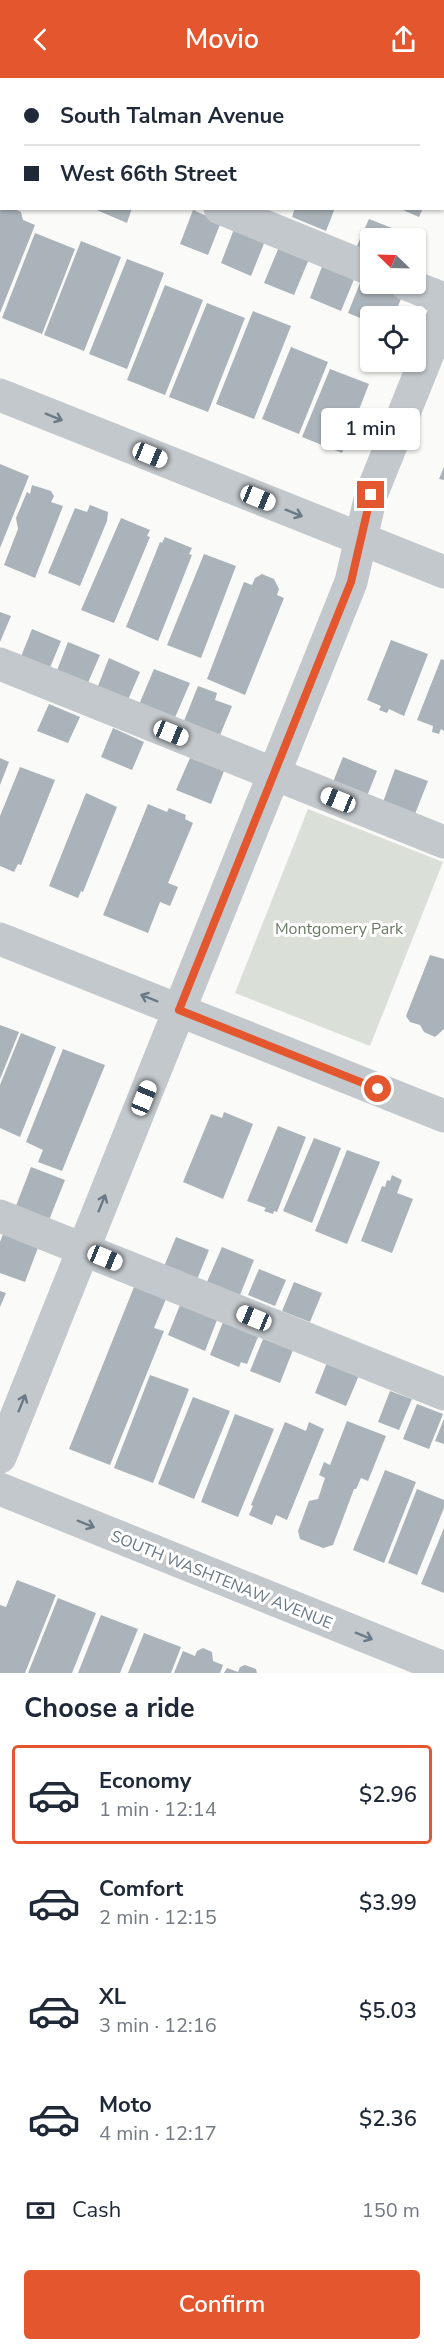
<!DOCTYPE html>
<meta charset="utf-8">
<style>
body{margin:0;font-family:"Nunito Sans",sans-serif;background:#f2f2f3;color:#1f2937;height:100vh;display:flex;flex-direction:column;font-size:22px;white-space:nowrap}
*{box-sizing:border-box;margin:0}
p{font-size:20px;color:#747a83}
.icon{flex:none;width:33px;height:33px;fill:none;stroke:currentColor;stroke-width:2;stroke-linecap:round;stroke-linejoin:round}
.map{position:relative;height:1595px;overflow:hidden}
.sheet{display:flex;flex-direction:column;background:#fff;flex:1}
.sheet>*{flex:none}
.hud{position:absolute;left:0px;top:0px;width:444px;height:132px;box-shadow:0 2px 4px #0004;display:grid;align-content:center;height:132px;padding:0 24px;background:#fff}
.needle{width:39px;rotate:293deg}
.controls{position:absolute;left:360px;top:150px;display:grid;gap:12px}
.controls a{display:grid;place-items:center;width:66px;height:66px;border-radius:6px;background:#fff;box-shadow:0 2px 4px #0004;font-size:30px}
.end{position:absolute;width:27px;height:27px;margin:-14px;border:8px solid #e4572e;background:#fff;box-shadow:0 0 0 3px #fff}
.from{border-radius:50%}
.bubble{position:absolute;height:42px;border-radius:6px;background:#fff;box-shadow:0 2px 4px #0004;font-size:20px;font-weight:600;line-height:42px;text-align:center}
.car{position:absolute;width:18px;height:36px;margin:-18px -9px;border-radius:8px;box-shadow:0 0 4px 2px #0007;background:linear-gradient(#fff 24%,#345 0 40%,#fff 0 76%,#345 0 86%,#fff 0)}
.hud b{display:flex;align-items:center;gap:21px;height:57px;font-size:22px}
.hud b+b{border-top:2px solid #e0e1e3}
.hud i{width:15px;height:15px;background:#1f2937}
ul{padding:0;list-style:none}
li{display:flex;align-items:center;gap:18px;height:99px;margin:0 12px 9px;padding:0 12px;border:3px solid transparent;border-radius:6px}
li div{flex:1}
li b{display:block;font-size:22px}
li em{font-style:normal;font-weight:600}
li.active{border-color:#e4572e}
li>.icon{width:54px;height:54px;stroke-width:1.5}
h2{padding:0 24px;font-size:27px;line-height:72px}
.pay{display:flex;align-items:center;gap:15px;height:66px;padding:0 24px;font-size:22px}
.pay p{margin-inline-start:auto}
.button{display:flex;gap:12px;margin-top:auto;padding:12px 24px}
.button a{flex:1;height:69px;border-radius:6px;background:#e4572e;color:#fff;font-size:24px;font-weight:600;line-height:69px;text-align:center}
header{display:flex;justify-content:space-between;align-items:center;height:78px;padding:0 24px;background:#e4572e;color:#fff;font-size:27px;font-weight:600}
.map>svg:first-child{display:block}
.green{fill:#dadfd7}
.building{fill:#aab3b9}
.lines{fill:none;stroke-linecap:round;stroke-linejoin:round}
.minor{stroke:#c3c8cc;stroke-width:33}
.oneway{stroke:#6a7a87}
.route{stroke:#e4572e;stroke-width:8}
.labels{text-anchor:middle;stroke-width:6;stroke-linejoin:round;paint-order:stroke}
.park-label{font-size:16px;fill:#687a64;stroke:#fff}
.street-label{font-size:16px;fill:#657683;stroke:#fff}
</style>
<header><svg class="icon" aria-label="back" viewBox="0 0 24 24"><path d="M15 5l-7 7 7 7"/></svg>Movio<svg class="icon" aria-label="share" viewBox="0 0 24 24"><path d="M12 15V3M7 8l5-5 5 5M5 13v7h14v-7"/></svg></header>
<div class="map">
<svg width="444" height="1595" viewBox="0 0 444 1595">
<rect width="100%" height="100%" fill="#fafaf8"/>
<path class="green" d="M308,731L443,784L370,968L235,915Z"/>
<g class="building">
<path d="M0,130H12L21,134L23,142L35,147L0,235Z"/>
<path d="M92,130H132L127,145Z"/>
<path d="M295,130H335L326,153L292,139Z"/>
<path d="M398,130H423L419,139Z"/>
<path d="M193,132L221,144L208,177L180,166Z"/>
<path d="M369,141L425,163L416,186V160H370V176L356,170Z"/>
<path d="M234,151L265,163L251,198L221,185Z"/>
<path d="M35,155L75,171L42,256L2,240Z"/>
<path d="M81,163L121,179L84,273L44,257Z"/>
<path d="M279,169L309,181L294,217L264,205Z"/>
<path d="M127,181L164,195L127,291L89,276Z"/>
<path d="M323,186L355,199L341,233L310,220Z"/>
<path d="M362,200L370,206H377L403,216L394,238H370V244L348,235Z"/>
<path d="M165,207L203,222L165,317L127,302Z"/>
<path d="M207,225L245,240L208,334L169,319Z"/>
<path d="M253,233L291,248L254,341L216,326Z"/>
<path d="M291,269L328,284L299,356L262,341Z"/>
<path d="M330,291L369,306L342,375L302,359Z"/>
<path d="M0,386L29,398L0,470Z"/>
<path d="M444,389V402L439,401Z"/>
<path d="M32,407L51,413L54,418L51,424L63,428L35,500L4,487L18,451L16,440L27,414L30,416Z"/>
<path d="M90,427L108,434L107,443L80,508L48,495L75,430L87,434Z"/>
<path d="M121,440L150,452L147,458L150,459L114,545L81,532Z"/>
<path d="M165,459L192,470L189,476L192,477L158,563L126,549L160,464L162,465Z"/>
<path d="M204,476L236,488L201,580L167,567Z"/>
<path d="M262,496L274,501L279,511L277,517L284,520L245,617L207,601L244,504L252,507L255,500Z"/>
<path d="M0,534L11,538L0,564Z"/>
<path d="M32,551L61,563L49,592L20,581Z"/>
<path d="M391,562L428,576L404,638L389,631L387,635L379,632L381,628L367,622Z"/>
<path d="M68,564L100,577L87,607L56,595Z"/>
<path d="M109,580L140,594L127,624L96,613Z"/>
<path d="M441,581L444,582V653L441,651L439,656L432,654L433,648L417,642Z"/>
<path d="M154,591L190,605L173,644L138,629Z"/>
<path d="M198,608L217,615L215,622L232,628L218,662L182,648Z"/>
<path d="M49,626L80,639L68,665L37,653Z"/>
<path d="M113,650L144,664L132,692L101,679Z"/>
<path d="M343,679L377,693L365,723L331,709Z"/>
<path d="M0,680L9,684L0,707Z"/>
<path d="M190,680L224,693L211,726L176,712Z"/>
<path d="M20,689L55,702L21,787L18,786L14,794L0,788V738Z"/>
<path d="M395,691L428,703L415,736L383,724Z"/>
<path d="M86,715L117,729L83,814L81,813L78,820L49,808Z"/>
<path d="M148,726L167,734L169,730L186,737L185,741L193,745L168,805L178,809L170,828L160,824L148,855L103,837Z"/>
<path d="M430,877L444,881V951L435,959L424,954L420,947L410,944L406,938Z"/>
<path d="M0,947L19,954L0,1001Z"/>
<path d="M21,955L56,969L20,1059L0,1050V1007Z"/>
<path d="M63,971L105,987L62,1093L38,1084L43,1072L26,1064Z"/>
<path d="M224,1034L253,1046L223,1121L183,1104L211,1036L222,1040Z"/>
<path d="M278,1048L306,1059L277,1134L274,1133L273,1136L264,1133L266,1130L247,1123Z"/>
<path d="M314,1060L341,1070L312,1145L283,1133Z"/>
<path d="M347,1072L380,1084L347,1166L315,1153Z"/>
<path d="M31,1089L65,1102L47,1147L14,1133Z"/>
<path d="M392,1097L402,1102L397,1115L413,1121L392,1175L361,1163L382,1108L385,1109L387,1102L390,1103Z"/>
<path d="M4,1154L39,1167L25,1204L0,1195V1164Z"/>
<path d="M176,1159L209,1172L196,1204L163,1191Z"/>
<path d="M222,1169L254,1182L240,1217L207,1204Z"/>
<path d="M259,1191L286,1202L275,1228L248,1217Z"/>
<path d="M136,1204L168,1216L154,1250L164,1253L110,1387L69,1371Z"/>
<path d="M294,1204L322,1215L310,1244L282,1233Z"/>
<path d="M0,1213L6,1215L0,1229Z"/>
<path d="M180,1227L217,1242L205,1273L168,1257Z"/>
<path d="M223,1244L258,1259L247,1286L241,1284L239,1289L210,1277Z"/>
<path d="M263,1261L293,1272L280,1305L250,1293Z"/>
<path d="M328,1282L360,1295L346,1328L315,1315Z"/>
<path d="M150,1297L189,1311L153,1405L114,1390Z"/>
<path d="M390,1313L412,1321L399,1352L378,1344Z"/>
<path d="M193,1319L230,1333L194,1421L158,1406Z"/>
<path d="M417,1326L443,1336L429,1371L403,1361Z"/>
<path d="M235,1336L274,1351L238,1439L201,1424Z"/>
<path d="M444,1341V1366L435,1363Z"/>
<path d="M347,1343L386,1358L368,1403L361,1400L356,1411H354L333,1467L323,1470L300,1461L298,1453L309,1423L318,1421L325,1400L319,1397L324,1384L330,1387Z"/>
<path d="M285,1344L306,1353L309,1344L324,1351L287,1442L276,1437L272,1447L249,1437L253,1428L251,1427Z"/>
<path d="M385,1392L416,1404L384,1485L353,1472Z"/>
<path d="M417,1411L444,1422V1430L417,1497L388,1485Z"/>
<path d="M444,1450V1515L421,1506Z"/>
<path d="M17,1502L56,1517L25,1595H0V1527L6,1529Z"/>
<path d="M58,1520L96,1535L72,1595H28Z"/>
<path d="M101,1537L138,1551L120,1595H78Z"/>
<path d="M144,1555L181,1569L171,1595H128Z"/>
<path d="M203,1570L212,1574L213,1583L223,1587L220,1595H174L183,1573L195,1578L197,1573Z"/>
<path d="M245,1587L256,1591L257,1595H224L227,1590L238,1594L240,1589Z"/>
</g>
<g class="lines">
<g class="minor">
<path d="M0,42H2"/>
<path d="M220,130L370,191"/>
<path d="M406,206L444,221"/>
<path d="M0,317L444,494"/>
<path d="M0,586L444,764"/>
<path d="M0,861L444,1038"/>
<path d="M0,1138L444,1316"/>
<path d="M0,1379L351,504L371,417L444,236"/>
<path d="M0,1411L444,1590"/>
</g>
</g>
<defs><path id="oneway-shaft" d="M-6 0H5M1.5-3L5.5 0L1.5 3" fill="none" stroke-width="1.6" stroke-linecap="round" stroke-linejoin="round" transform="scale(1.5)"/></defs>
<g class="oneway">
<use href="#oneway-shaft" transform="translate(54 339) rotate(22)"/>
<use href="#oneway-shaft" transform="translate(294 435) rotate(22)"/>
<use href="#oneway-shaft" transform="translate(149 920) rotate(-158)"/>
<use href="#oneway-shaft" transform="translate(102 1125) rotate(-68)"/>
<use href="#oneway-shaft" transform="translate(22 1325) rotate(-68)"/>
<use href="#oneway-shaft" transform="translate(86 1446) rotate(22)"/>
<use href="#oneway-shaft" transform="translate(364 1558) rotate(22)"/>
</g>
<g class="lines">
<path class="route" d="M371,417L351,504L179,932L378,1011"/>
</g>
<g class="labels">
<g class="park-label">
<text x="339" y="856">Montgomery Park</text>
</g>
<g class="street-label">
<text transform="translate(222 1501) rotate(22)" y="6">SOUTH WASHTENAW AVENUE</text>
</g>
</g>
</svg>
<div class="controls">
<a><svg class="needle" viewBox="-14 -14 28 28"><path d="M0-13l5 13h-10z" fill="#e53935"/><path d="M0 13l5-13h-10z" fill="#747a83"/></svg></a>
<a><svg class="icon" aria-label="locate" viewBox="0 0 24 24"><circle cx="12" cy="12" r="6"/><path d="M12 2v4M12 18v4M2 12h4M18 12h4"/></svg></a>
</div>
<i class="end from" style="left:378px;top:1011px"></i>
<i class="end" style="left:371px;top:417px"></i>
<div class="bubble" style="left:321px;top:330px;width:99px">1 min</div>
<i class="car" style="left:150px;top:377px;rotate:112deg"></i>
<i class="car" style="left:258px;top:420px;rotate:112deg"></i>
<i class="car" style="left:171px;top:655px;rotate:112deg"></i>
<i class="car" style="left:338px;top:722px;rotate:292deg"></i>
<i class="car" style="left:144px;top:1020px;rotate:22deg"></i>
<i class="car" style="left:105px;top:1180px;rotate:112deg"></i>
<i class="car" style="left:254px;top:1240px;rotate:292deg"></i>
<div class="hud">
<b><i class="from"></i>South Talman Avenue</b>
<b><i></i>West 66th Street</b>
</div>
</div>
<section class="sheet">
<h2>Choose a ride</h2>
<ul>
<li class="active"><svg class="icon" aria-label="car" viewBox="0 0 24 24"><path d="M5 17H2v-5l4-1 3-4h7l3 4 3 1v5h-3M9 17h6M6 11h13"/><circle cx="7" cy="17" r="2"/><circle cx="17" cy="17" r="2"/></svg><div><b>Economy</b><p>1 min · 12:14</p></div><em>$2.96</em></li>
<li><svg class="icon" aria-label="car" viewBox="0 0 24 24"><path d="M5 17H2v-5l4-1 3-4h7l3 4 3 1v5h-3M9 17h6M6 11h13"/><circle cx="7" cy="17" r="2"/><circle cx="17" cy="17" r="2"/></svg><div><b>Comfort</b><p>2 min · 12:15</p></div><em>$3.99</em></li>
<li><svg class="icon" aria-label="car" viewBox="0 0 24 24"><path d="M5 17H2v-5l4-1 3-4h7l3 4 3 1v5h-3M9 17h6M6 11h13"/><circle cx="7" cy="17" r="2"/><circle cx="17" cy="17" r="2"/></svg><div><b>XL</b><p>3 min · 12:16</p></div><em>$5.03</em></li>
<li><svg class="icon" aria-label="car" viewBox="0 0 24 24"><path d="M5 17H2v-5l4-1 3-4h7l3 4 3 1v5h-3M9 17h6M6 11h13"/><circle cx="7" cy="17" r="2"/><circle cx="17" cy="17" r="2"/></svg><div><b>Moto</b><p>4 min · 12:17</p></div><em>$2.36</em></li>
</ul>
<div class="pay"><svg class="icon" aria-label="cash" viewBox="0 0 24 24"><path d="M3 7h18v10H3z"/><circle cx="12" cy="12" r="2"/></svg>Cash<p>150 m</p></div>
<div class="button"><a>Confirm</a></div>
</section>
